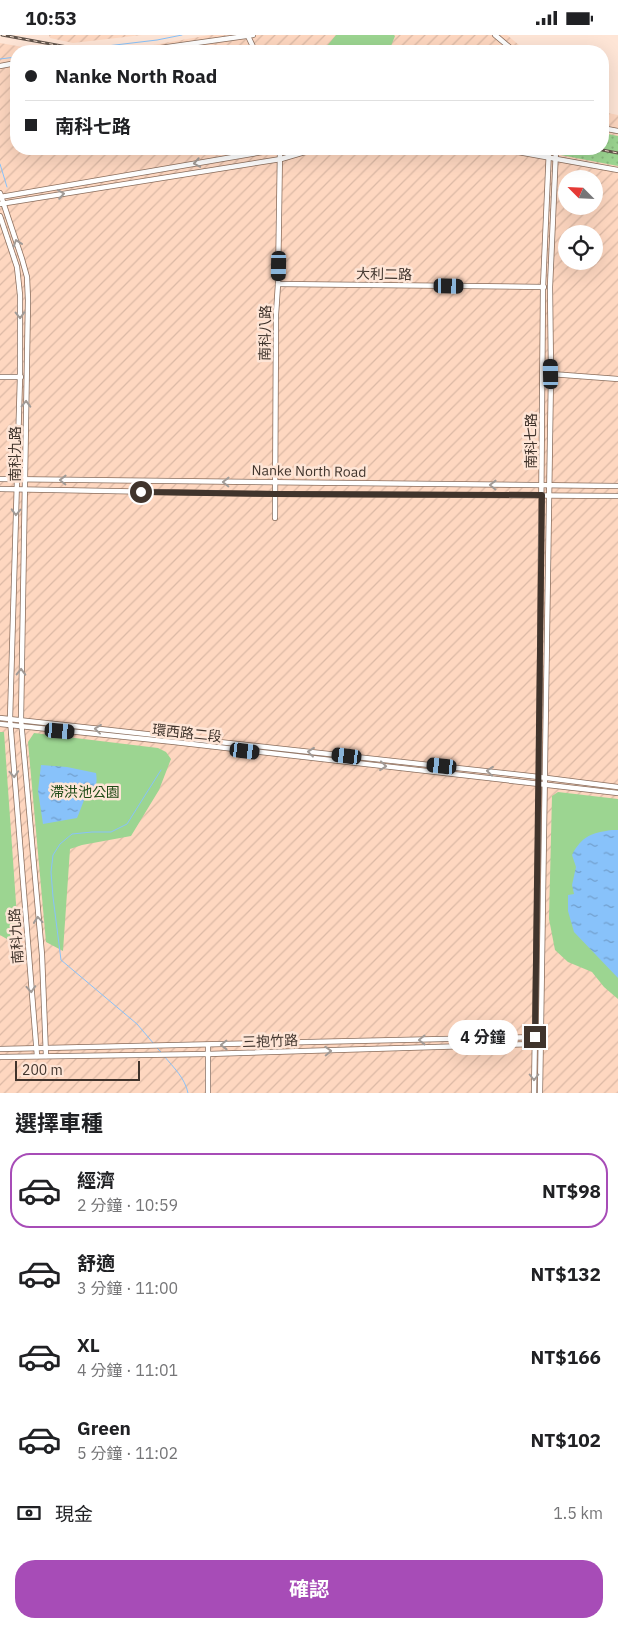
<!DOCTYPE html>
<html lang="zh-TW">
<meta charset="utf-8">
<style>
body{margin:0;font-family:"IBM Plex Sans","Noto Sans TC",sans-serif;background:#f6f6f6;color:#202124;height:100vh;display:flex;flex-direction:column;font-size:19px;white-space:nowrap}
*{box-sizing:border-box;margin:0}
p{font-size:16px;color:#757577}
.icon{flex:none;width:28px;height:28px;fill:none;stroke:currentColor;stroke-width:2;stroke-linecap:round;stroke-linejoin:round}
.map{position:relative;height:1058px;overflow:hidden}
.side{display:flex;flex-direction:column;background:#fff;flex:1}
.side>*{flex:none}
.banner{position:absolute;left:10px;top:10px;width:599px;height:110px;border-radius:20px;box-shadow:0 5px 20px #0002;display:grid;align-content:center;height:110px;padding:0 15px;background:#fff}
.needle{width:32px;rotate:294deg}
.buttons{position:absolute;left:558px;top:135px;display:grid;gap:10px}
.buttons a{display:grid;place-items:center;width:45px;height:45px;border-radius:50%;background:#fff;box-shadow:0 5px 20px #0002;font-size:25px}
.scale{position:absolute;left:15px;bottom:12px;width:125px;box-sizing:border-box;padding-left:5px;border:2px solid #40342c;border-top:0;font-size:14px;line-height:18px;white-space:nowrap;color:#40342c;-webkit-text-stroke:4px #fee5d6;paint-order:stroke}
.end{position:absolute;width:22px;height:22px;margin:-11px;border:6px solid #40342c;background:#fff;box-shadow:0 0 0 2px #fff}
.from{border-radius:50%}
.bubble{position:absolute;height:35px;border-radius:18px;background:#fff;box-shadow:0 5px 20px #0002;font-size:16px;font-weight:700;line-height:35px;text-align:center}
.car{position:absolute;width:15px;height:30px;margin:-15px -8px;border-radius:6px;box-shadow:0 0 4px 1px #0007;background:linear-gradient(#222 24%,#8ab4d8 0 40%,#222 0 76%,#8ab4d8 0 86%,#222 0)}
.banner b{display:flex;align-items:center;gap:18px;height:48px;font-size:19px}
.banner b+b{border-top:1px solid #e0e0e0}
.banner i{width:12px;height:12px;background:#202124}
ul{padding:0;list-style:none}
li{display:flex;align-items:center;gap:15px;height:75px;margin:0 10px 8px;padding:0 5px;border:2px solid transparent;border-radius:20px}
li div{flex:1}
li b{display:block;font-size:19px}
li em{font-style:normal;font-weight:700}
li.selected{border-color:#a74cb7}
li>.icon{width:45px;height:45px;stroke-width:1.5}
h2{padding:0 15px;font-size:22px;line-height:60px}
.pay{display:flex;align-items:center;gap:12px;height:55px;padding:0 15px;font-size:19px}
.pay p{margin-inline-start:auto}
.cta{display:flex;gap:10px;margin-top:auto;padding:10px 15px}
.cta a{flex:1;height:58px;border-radius:20px;background:#a74cb7;color:#fff;font-size:20px;font-weight:700;line-height:58px;text-align:center}
.status{display:flex;justify-content:space-between;align-items:center;height:35px;padding:0 25px;background:#fff;direction:ltr}
.status svg{height:14px;fill:currentColor}
.map>svg:first-child{display:block}
.industrial{fill:url(#industrial-furrows);fill-rule:evenodd}
.grass{fill:url(#grass-dots)}
.green{fill:#9cd591}
.water{fill:url(#water-ripples)}
.lines{fill:none;stroke-linecap:round;stroke-linejoin:round}
.stream{stroke:#88c2fa;stroke-width:1}
.street-casing{stroke:#896d5c;stroke-width:6}
.street{stroke:#fff;stroke-width:4.5}
.rail-casing{stroke:#62544a;stroke-width:3}
.rail{stroke:#fee5d6;stroke-width:1;stroke-dasharray:4;stroke-linecap:butt}
.oneway{stroke:#a09a96}
.route{stroke:#40342c;stroke-width:6}
.labels{text-anchor:middle;stroke-width:5;stroke-linejoin:round;paint-order:stroke}
.street-label{font-size:14px;fill:#40342c;stroke:#fee5d6}
.park-label{font-size:14px;fill:#1f4a16;stroke:#fee5d6}
</style>
<div class="status"><b>10:53</b><svg viewBox="0 0 49 12"><path d="M0 12V9h3v3zM5 12V6h3v6zM10 12V3h3v9zM15 12V0h3v12zM26 1h20v11H26zM47 4h2v5h-2z"/></svg></div>
<div class="map">
<svg width="618" height="1058" viewBox="0 0 618 1058">
<defs>
<pattern id="industrial-furrows" width="10" height="10" patternUnits="userSpaceOnUse" patternTransform="scale(1.25)"><rect width="10" height="10" fill="#fed7c0"/><path d="M-1 1l2-2M0 10L10 0M9 11l2-2" fill="none" stroke="#dbb9a5"/></pattern>
<pattern id="grass-dots" width="8" height="8" patternUnits="userSpaceOnUse" patternTransform="scale(1.25)"><rect width="8" height="8" fill="#9cd591"/><path d="M2 2h.1M6 6h.1" fill="none" stroke="#87b77d" stroke-width="1.8" stroke-linecap="round"/></pattern>
<pattern id="water-ripples" width="26" height="14" patternUnits="userSpaceOnUse" patternTransform="scale(1.25)"><rect width="26" height="14" fill="#88c2fa"/><path d="M2 4q2-2 4 0t4 0M15 11q2-2 4 0t4 0" fill="none" stroke="#719ecb"/></pattern>
</defs>
<rect width="100%" height="100%" fill="#fee5d6"/>
<g class="industrial">
<path d="M49,0H142L73,8L50,3Z"/>
<path d="M210,0H507L526,16H119Z"/>
<path d="M0,8L46,16H16V114H602L603,77L618,80V1058H0ZM566,144H594V171H566ZM566,199H594V226H566Z"/>
</g>
<path class="grass" d="M603,98L618,101V131L529,114H602Z"/>
<g class="green">
<path d="M336,0H394L395,1L389,16H323Z"/>
<path d="M0,697H4L19,911L0,900Z"/>
<path d="M34,698L158,713L166,717L171,724L159,755L131,801L82,810L70,814L63,916L46,907L28,707Z"/>
<path d="M558,757L618,764V964L604,952L592,937L568,927L555,915L549,884L552,761Z"/>
</g>
<g class="water">
<path d="M41,730L67,732L96,738C99,757 90,751 85,763C82,770 80,776 77,783L43,789L38,756Z"/>
<path d="M612,795H618V943L574,897L568,876V860L574,859L572,850L576,832L572,820C582,801 591,798 612,795Z"/>
</g>
<g class="lines">
<g class="stream">
<path d="M65,16L157,5L182,0"/>
<path d="M0,24L16,22"/>
<path d="M0,129L7,152"/>
<path d="M154,1009L137,989L61,925L53,862L51,837L53,820L60,809L72,799L92,797H111L127,789L161,735"/>
<path d="M156,1012L162,1018"/>
<path d="M164,1021C174,1033 185,1043 188,1058"/>
</g>
<g class="street-casing">
<g id="street">
<path d="M495,0L514,16"/>
<path d="M248,1L255,16"/>
<path d="M90,16H99"/>
<path d="M139,16L253,0"/>
<path d="M0,31L16,28"/>
<path d="M602,93L618,96"/>
<path d="M501,114L618,135"/>
<path d="M0,158L22,224L27,242L28,265L21,685L42,920L46,1021"/>
<path d="M0,162L280,114"/>
<path d="M0,169L281,124L315,114"/>
<path d="M0,181L17,232L20,260V342L10,684L37,1021"/>
<path d="M278,249L544,252"/>
<path d="M551,339L618,344"/>
<path d="M0,342H21"/>
<path d="M0,444L618,451"/>
<path d="M0,454L276,459L618,461"/>
<path d="M275,483L276,279L278,249L280,114"/>
<path d="M0,683L539,742L618,752"/>
<path d="M0,689L174,707L618,758"/>
<path d="M208,1010V1058"/>
<path d="M0,1014L537,1002"/>
<path d="M0,1022L208,1019L536,1009"/>
<path d="M534,1058L539,742L543,252L549,114"/>
<path d="M540,1058L551,339L550,252L556,114"/>
</g>
</g>
<use href="#street" class="street"/>
<g class="rail-casing">
<g id="rail">
<path d="M2,0L89,16"/>
<path d="M597,114L618,118"/>
</g>
</g>
<use href="#rail" class="rail"/>
</g>
<defs><path id="oneway-chevron" d="M-2-3.5L2.5 0L-2 3.5" fill="none" stroke-width="1.6" stroke-linecap="round" stroke-linejoin="round" transform="scale(1.25)"/></defs>
<g class="oneway">
<use href="#oneway-chevron" transform="translate(197 128) rotate(170)"/>
<use href="#oneway-chevron" transform="translate(61 159) rotate(-9)"/>
<use href="#oneway-chevron" transform="translate(17 208) rotate(-109)"/>
<use href="#oneway-chevron" transform="translate(20 280) rotate(89)"/>
<use href="#oneway-chevron" transform="translate(26 369) rotate(-89)"/>
<use href="#oneway-chevron" transform="translate(63 445) rotate(-179)"/>
<use href="#oneway-chevron" transform="translate(226 447) rotate(-179)"/>
<use href="#oneway-chevron" transform="translate(493 450) rotate(-179)"/>
<use href="#oneway-chevron" transform="translate(16 477) rotate(92)"/>
<use href="#oneway-chevron" transform="translate(21 637) rotate(-89)"/>
<use href="#oneway-chevron" transform="translate(98 694) rotate(-174)"/>
<use href="#oneway-chevron" transform="translate(311 717) rotate(-173)"/>
<use href="#oneway-chevron" transform="translate(383 731) rotate(6)"/>
<use href="#oneway-chevron" transform="translate(490 736) rotate(-174)"/>
<use href="#oneway-chevron" transform="translate(14 739) rotate(86)"/>
<use href="#oneway-chevron" transform="translate(38 885) rotate(-95)"/>
<use href="#oneway-chevron" transform="translate(31 954) rotate(86)"/>
<use href="#oneway-chevron" transform="translate(422 1005) rotate(179)"/>
<use href="#oneway-chevron" transform="translate(224 1010) rotate(179)"/>
<use href="#oneway-chevron" transform="translate(328 1016) rotate(-2)"/>
<use href="#oneway-chevron" transform="translate(534 1042) rotate(90)"/>
</g>
<g class="lines">
<path class="route" d="M141,457L276,459L542,460L535,1002"/>
</g>
<g class="labels">
<g class="street-label">
<text transform="translate(384 239) rotate(1)" y="5">大利二路</text>
<text transform="translate(265 298) rotate(-89)" y="5">南科八路</text>
<text transform="translate(531 406) rotate(-90)" y="5">南科七路</text>
<text transform="translate(15 419) rotate(-90)" y="5">南科九路</text>
<text transform="translate(309 436) rotate(1)" y="5">Nanke North Road</text>
<text transform="translate(187 698) rotate(6)" y="5">環西路二段</text>
<text transform="translate(16 901) rotate(-94)" y="5">南科九路</text>
<text transform="translate(270 1006) rotate(-2)" y="5">三抱竹路</text>
</g>
<g class="park-label">
<text x="85" y="762">滯洪池公園</text>
</g>
</g>
</svg>
<div class="buttons">
<a><svg class="needle" viewBox="-14 -14 28 28"><path d="M0-13l5 13h-10z" fill="#e53935"/><path d="M0 13l5-13h-10z" fill="#757577"/></svg></a>
<a><svg class="icon" aria-label="locate" viewBox="0 0 24 24"><circle cx="12" cy="12" r="6"/><path d="M12 2v4M12 18v4M2 12h4M18 12h4"/></svg></a>
</div>
<div class="scale">200 m</div>
<i class="end from" style="left:141px;top:457px"></i>
<i class="end" style="left:535px;top:1002px"></i>
<div class="bubble" style="left:448px;top:985px;width:70px">4 分鐘</div>
<i class="car" style="left:279px;top:231px;rotate:181deg"></i>
<i class="car" style="left:449px;top:251px;rotate:91deg"></i>
<i class="car" style="left:551px;top:339px;rotate:359deg"></i>
<i class="car" style="left:60px;top:696px;rotate:95deg"></i>
<i class="car" style="left:245px;top:716px;rotate:97deg"></i>
<i class="car" style="left:347px;top:721px;rotate:277deg"></i>
<i class="car" style="left:442px;top:731px;rotate:276deg"></i>
<div class="banner">
<b><i class="from"></i>Nanke North Road</b>
<b><i></i>南科七路</b>
</div>
</div>
<section class="side">
<h2>選擇車種</h2>
<ul>
<li class="selected"><svg class="icon" aria-label="car" viewBox="0 0 24 24"><path d="M5 17H2v-5l4-1 3-4h7l3 4 3 1v5h-3M9 17h6M6 11h13"/><circle cx="7" cy="17" r="2"/><circle cx="17" cy="17" r="2"/></svg><div><b>經濟</b><p>2 分鐘 · 10:59</p></div><em>NT$98</em></li>
<li><svg class="icon" aria-label="car" viewBox="0 0 24 24"><path d="M5 17H2v-5l4-1 3-4h7l3 4 3 1v5h-3M9 17h6M6 11h13"/><circle cx="7" cy="17" r="2"/><circle cx="17" cy="17" r="2"/></svg><div><b>舒適</b><p>3 分鐘 · 11:00</p></div><em>NT$132</em></li>
<li><svg class="icon" aria-label="car" viewBox="0 0 24 24"><path d="M5 17H2v-5l4-1 3-4h7l3 4 3 1v5h-3M9 17h6M6 11h13"/><circle cx="7" cy="17" r="2"/><circle cx="17" cy="17" r="2"/></svg><div><b>XL</b><p>4 分鐘 · 11:01</p></div><em>NT$166</em></li>
<li><svg class="icon" aria-label="car" viewBox="0 0 24 24"><path d="M5 17H2v-5l4-1 3-4h7l3 4 3 1v5h-3M9 17h6M6 11h13"/><circle cx="7" cy="17" r="2"/><circle cx="17" cy="17" r="2"/></svg><div><b>Green</b><p>5 分鐘 · 11:02</p></div><em>NT$102</em></li>
</ul>
<div class="pay"><svg class="icon" aria-label="cash" viewBox="0 0 24 24"><path d="M3 7h18v10H3z"/><circle cx="12" cy="12" r="2"/></svg>現金<p>1.5 km</p></div>
<div class="cta"><a>確認</a></div>
</section>
